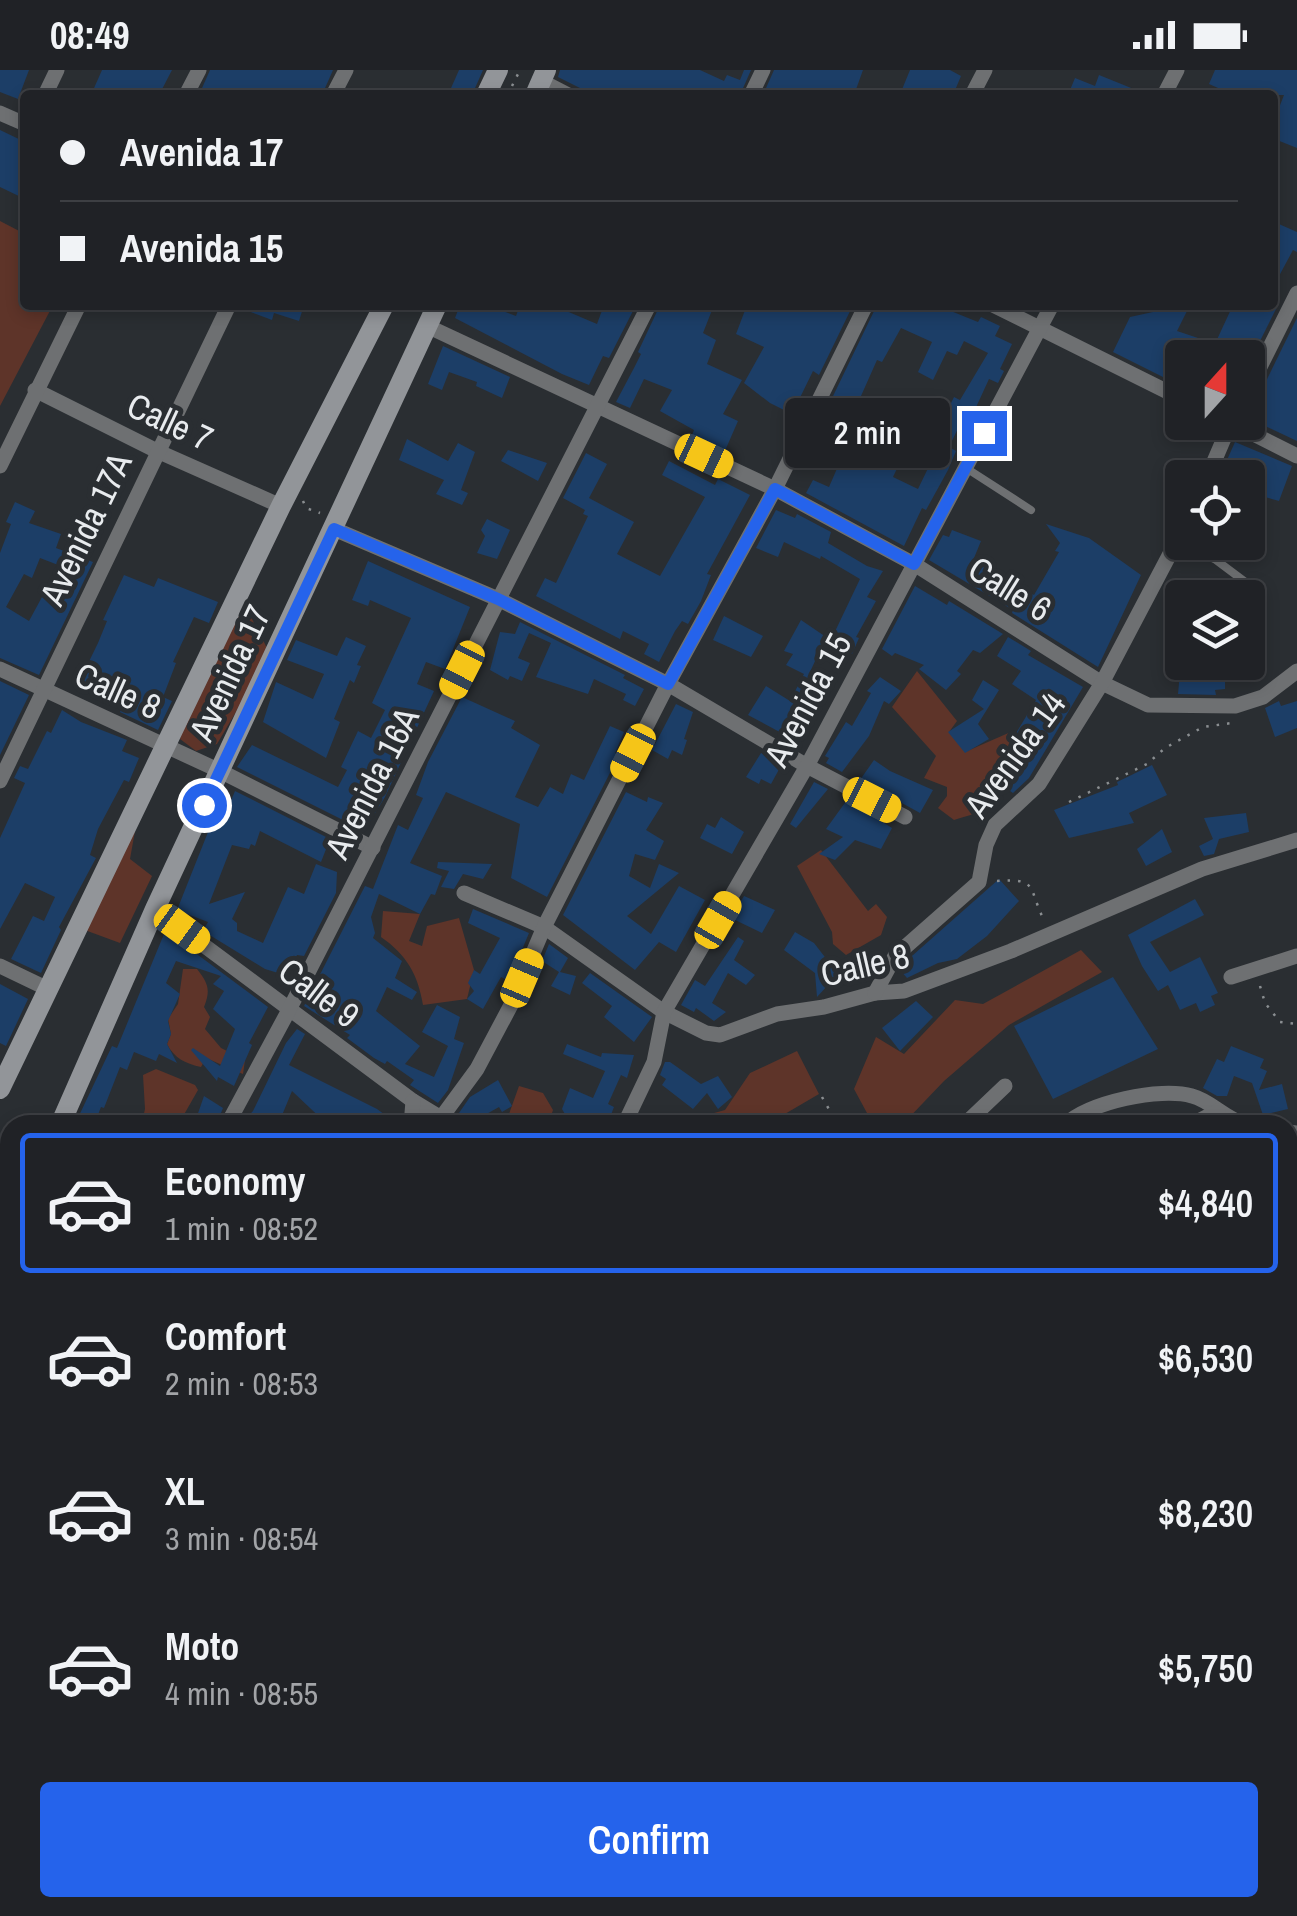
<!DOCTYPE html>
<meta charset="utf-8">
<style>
body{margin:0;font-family:"Archivo Narrow",sans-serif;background:#2d2f32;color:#f1f3f6;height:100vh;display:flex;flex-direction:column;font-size:38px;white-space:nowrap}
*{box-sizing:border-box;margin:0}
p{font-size:32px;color:#a2a4a7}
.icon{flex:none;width:55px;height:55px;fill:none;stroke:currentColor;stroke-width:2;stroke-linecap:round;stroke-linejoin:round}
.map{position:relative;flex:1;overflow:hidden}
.details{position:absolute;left:0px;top:1045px;width:1298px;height:802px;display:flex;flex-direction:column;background:#202226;border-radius:30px 30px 0 0;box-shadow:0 5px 15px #0003,0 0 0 2px #3d3f43}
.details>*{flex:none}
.guide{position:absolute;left:20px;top:20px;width:1258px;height:220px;border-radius:10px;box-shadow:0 5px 15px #0003,0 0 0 2px #3d3f43;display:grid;align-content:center;height:220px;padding:0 40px;background:#202226}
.needle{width:65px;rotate:21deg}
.buttons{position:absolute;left:1165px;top:270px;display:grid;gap:20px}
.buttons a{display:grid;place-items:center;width:100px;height:100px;border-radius:10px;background:#202226;box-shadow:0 5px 15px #0003,0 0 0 2px #3d3f43;font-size:50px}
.end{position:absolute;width:45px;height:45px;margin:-22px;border:12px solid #2563eb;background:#fff;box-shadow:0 0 0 5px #fff}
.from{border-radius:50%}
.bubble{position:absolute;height:70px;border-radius:10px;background:#202226;box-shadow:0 5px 15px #0003,0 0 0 2px #3d3f43;font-size:32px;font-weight:600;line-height:70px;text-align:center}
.car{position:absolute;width:30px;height:60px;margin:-30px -15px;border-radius:12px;box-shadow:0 0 8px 2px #0007;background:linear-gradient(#f5c518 24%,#345 0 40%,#f5c518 0 76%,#345 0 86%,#f5c518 0)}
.guide b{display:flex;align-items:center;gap:35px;height:95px;font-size:38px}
.guide b+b{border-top:2px solid #3d3f43}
.guide i{width:25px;height:25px;background:#f1f3f6}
ul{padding:18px 0 0;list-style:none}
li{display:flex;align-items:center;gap:30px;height:140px;margin:0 20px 15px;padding:0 20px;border:5px solid transparent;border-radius:10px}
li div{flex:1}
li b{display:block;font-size:38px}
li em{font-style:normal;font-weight:600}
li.selected{border-color:#2563eb}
li>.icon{width:90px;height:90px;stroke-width:1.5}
.action{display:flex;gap:20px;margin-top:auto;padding:20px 40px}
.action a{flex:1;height:115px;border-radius:10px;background:#2563eb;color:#fff;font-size:40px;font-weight:600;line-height:115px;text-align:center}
.status{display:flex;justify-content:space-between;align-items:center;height:70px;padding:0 50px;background:#202226;direction:ltr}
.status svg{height:28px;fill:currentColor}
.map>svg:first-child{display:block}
.green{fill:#5e3429}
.building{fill:#1c3e67;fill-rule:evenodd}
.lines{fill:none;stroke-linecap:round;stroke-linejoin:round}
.path{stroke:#8a8e91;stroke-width:2.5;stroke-dasharray:2.5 8;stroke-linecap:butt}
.service{stroke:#6e7072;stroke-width:8}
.minor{stroke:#6e7072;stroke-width:15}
.secondary{stroke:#929599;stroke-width:20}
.route{stroke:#2563eb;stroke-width:12}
.labels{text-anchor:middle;stroke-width:10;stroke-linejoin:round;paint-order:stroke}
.street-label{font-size:35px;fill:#e8ebee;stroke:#2a2e32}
</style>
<div class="status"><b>08:49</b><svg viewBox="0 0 49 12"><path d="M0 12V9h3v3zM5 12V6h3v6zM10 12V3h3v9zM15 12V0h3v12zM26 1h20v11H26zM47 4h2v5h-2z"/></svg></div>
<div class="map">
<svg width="1297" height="1846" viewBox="0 0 1297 1846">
<rect width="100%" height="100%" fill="#2a2e32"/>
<g class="green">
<path d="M0,151L25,164V235H53L0,336Z"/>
<path d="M239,539L252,549L267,578L240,635L217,674L196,681L180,669L186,646Z"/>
<path d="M917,601L957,651L949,662L965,682L1013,661C1021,686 1013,716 992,735C983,743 966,746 954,750L938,738L947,726V717L924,708L936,686L892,637Z"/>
<path d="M135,761L130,789L152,806L120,873L82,859L124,762Z"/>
<path d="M821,780L868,841L876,834L887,847L881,865L846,885L833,874L832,862L797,796Z"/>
<path d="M383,841L420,844L409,871L422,876L427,856L459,848L474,900L467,929L423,935C418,905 407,885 381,867Z"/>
<path d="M1081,880L1102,902L1009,955L944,1011L902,1055H851L867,1043L854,1019L876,967L904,984L955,930L983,934Z"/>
<path d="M183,899H197C208,913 211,920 204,937L210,947L205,959L221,978L245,990L243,1004L206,988L201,997C186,994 174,988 167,974L171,964L168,949L178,934Z"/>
<path d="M797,981L819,1024L766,1055H696V1048L725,1040L750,1003Z"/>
<path d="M156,999L195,1015L198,1020L178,1055H119L142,1052L145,1039L143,1005Z"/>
<path d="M519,1016L543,1023L553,1040L548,1055H498L509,1044Z"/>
</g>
<g class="building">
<path d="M0,0H29L18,29L0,22Z"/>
<path d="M102,0H172L159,25H91Z"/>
<path d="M210,0H333L322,25H199Z"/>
<path d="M459,0H483L472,25H448Z"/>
<path d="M560,0H700L724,11L727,5L740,10L744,0H751L740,25H594L558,7Z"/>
<path d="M774,0H863L854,25H763Z"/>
<path d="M910,0H950L961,6L953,25H909L901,22Z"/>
<path d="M1215,0H1297V78L1272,68V56L1284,25H1234L1209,14Z"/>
<path d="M1099,5L1146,24V25H1068L1075,8L1095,16Z"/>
<path d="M0,60L25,72V129L0,117Z"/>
<path d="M1272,151L1297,162V182L1293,180L1272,219Z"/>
<path d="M1272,230L1279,233L1251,289L1214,276L1233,235H1272Z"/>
<path d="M240,235H304L299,251L274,243L272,250L240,238Z"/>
<path d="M460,235H487L516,246L520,235H566L564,240L597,254L604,235H636L609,288L603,286L589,315L562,304L455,248Z"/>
<path d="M660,235H714L703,263L716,270L707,294L742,310L723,344L738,351L724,383L692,365L694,360L660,341L672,320L644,309L630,338L616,332L634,298L641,284L638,282Z"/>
<path d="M747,235H853L819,305L813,301L792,344L770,333L744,313L764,277L736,264Z"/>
<path d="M877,235H936L978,252L981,247L1000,256L995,266L1012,274L1000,299L1004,301L998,313L989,309L972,346L966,342L949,377L956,381L948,400L926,440L922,438L904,476L806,423L813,410L829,417L839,394L807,380ZM901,258L932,272L918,302L933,310L947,281L957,285L964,271L988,283L960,330L954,327L933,370L924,366L916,382L932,390L918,419L893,407L909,373L866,350L874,332L861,326L877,290L882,292Z"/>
<path d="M1185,235H1190L1177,261L1198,268L1193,283L1185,280L1183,287L1178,285L1167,309L1113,282L1130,247Z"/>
<path d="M1297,248V371L1248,348Z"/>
<path d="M443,276L510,307L502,328L476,316L477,312L449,302L442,320L428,314Z"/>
<path d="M407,369L448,391L458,373L475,382L461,420L468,423L462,435L436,424L444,410L399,390Z"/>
<path d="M1235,372L1292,396L1279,431L1248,422V408H1219Z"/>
<path d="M508,380L547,393L538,411L501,391Z"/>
<path d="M586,383L607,394L589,428L634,452L617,484L660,506L705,427L662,405L669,391L715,415L718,409L750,425L707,504L711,505L701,531L688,554L682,551L675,561L659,592L644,584L649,574L623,561L620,569L536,526L545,508L556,513L588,446L583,444L585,440L563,428Z"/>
<path d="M15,432L35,441L29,453L61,464L56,478L93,492L39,605L0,588V483L11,454L6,452ZM40,488L66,498L54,534L42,527L29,551L6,537L24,504L32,508Z"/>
<path d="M776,440L795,448L797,444L831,462L828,473L867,496L883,501L867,527L876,531L856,567L859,568L852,584L830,572L860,509L821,486L820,489L784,472L778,487L756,478Z"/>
<path d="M487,449L510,460L497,489L477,483L485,466L481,460Z"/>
<path d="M1046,454L1089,468L1141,505L1098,597L1012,543L1013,540L929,490L943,465L949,467L952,460L981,471L974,488L1034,525L1059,482L1055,481L1060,473Z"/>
<path d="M368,491L470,537L445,599L426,592L417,614L434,621L385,727L370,751L356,743L351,754L237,697L252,675L338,717L347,700L341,697L358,661L371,668L385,640L372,633L411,548L370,530L368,536L352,530Z"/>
<path d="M124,505L154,517L158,508L218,532L209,553L194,547L173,592L176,593L163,627L172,631L158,660L120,642L122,637L77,616L98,573L107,551L103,550Z"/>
<path d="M915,516L947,535L949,531L1003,564L980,583L973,580L957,601L961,604L946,620L919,599L924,595L895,583L892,586L882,579Z"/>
<path d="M724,546L763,566L751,587L713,570Z"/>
<path d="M801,550L826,567L810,602L829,612L818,633L822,635L800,673L748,645L766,616L790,631L804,604L786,595L793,584L784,581Z"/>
<path d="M520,552L625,605L623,608L644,619L635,636L623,630L626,624L594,609L588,624L536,607L551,573L529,563L518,588L530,593L522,611L510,606L508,610L490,600L500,562L515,564Z"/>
<path d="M346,567L366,576L357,595L361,596L354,613L350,610L334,649L340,652L326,688L263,652L276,612L313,629L324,604L287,590L296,570L337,586Z"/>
<path d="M1008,567L1031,581L1028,585L1083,617L1029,708L1013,723L1004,717L1015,705L1022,678L1012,670L1036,630L1012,614L1021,601L997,586Z"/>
<path d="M1210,598L1225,601V619L1215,620L1216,625L1178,624L1180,602L1206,612Z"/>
<path d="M880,607L901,621L889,634L884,631L869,666L842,702L826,693L829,688L825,686L846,652L852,656L871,623L867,621Z"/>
<path d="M983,610L999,620L978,654L989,669L965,683L948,662L984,639L972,630Z"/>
<path d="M0,611L29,625L0,685Z"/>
<path d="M462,627L515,651L511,658L540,675L515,727L538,737L550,717L563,724L571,704L584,710L610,656L624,662L615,683L619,685L547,827L511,808L520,754L446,722L410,793L442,806L435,825L431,824L420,844L379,824L371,847L375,863L373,868L402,891L395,908L417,922L412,930L387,917L376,941L420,976L405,994L434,1007L448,976L422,962L437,935L460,947L454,969L464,973L448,1020L438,1033L410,1015L414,1010L387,991L385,994L374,988L347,968L350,965L304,936L365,816L373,819L398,755L408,760L423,728L416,725L428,692Z"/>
<path d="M1279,631L1281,636L1297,631V658L1275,667L1265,638Z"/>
<path d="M676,634L693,642L684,669L687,670L682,685L672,680L668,689L652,680Z"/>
<path d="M62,640L81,652L127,670L122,681L139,688L129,712L124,710L98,759L90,785L96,788L59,857L61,860L41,903L11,889L33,846L44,851L55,827L25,813L0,859V768L25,713L14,708L20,696L28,699L47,661L51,663Z"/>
<path d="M761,683L782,694L771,714L761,709L759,714L746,707Z"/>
<path d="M874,690L890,701L933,720L920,743L860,710Z"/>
<path d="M1152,695L1167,725L1129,743L1134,753L1069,768L1054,740L1118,715L1117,712Z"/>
<path d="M814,712L828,719L796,758L790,754Z"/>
<path d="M235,721L330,769L321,792L260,761L255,776L251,774L249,779L232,775L209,834L245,822L232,849L237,853V861L263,873L288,817L304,824L316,794L337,802L336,823L304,886L297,885L288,906L265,899L203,861L208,852L177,840L216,742L225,745Z"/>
<path d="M626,722L647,732L648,727L663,733L646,760L664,771L655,790L635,784L629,806L650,818L659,794L679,803L627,846L651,864L679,816L705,830L676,882L659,872L635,900L563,845Z"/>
<path d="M847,730L892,758L881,779L855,770L835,790L819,784L843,767L826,759Z"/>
<path d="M1246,743L1249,762L1219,769L1214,784L1204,786L1199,776L1213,769L1204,748Z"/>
<path d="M721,747L744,762L732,784L700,768L707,754L715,758Z"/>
<path d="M1162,759L1172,782L1146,796L1137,779Z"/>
<path d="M438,792L492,794L483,809L463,804L454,819L441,817L449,801L437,798Z"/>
<path d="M999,809L1019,831L987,866L957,889L938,893L907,908L900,900L904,893Z"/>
<path d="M744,826L775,840L762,863L731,848Z"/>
<path d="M1195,829L1204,845L1150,872L1170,902L1200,887L1218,923L1211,926L1215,935L1200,942L1196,933L1180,940L1168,915L1158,921L1142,896L1128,865Z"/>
<path d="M473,839L529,863L509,911L501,907L483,939L467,929L474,921L468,913L474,900L480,904L500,868L468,853Z"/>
<path d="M795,862L814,873L838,904L817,927L815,903L784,880Z"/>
<path d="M164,864L190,879L268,937L249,973L252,975L234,1016L218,1007L217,1011L191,980L193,978L220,996L235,959L213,939L224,921L213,914L221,906L176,891L166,913L180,924L168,951L171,964L167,974L177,993L159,984L156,991L134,982L127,1000L120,997L104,1038L101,1037L94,1055L76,1052L112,976L117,978Z"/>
<path d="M738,867L744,871L734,890L755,905L746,915L728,903L712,933L726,942L714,951L696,938L694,942L681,935L695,910L705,916Z"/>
<path d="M549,874L568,888L560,902L576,906L570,925L551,916L559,902L542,891Z"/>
<path d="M590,903L652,947L634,972L604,947L612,936L582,913Z"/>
<path d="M1113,907L1158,979L1053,1029L1014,956Z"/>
<path d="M0,914L28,929L6,976L0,973Z"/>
<path d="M916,931L933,947L900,981L882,958Z"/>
<path d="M297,959L305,964L289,995L377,1039L399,1055H328L292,1021L278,1055H240L253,1041L286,973Z"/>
<path d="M567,974L601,987L602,983L634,985L627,1008L621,1005L608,1034L614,1037L607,1055H580L569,1051L562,1039L570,1018L593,1028L605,1001L563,984Z"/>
<path d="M1231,976L1264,989L1260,998L1267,1001L1259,1020L1282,1014L1288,1039L1263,1045L1252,1013L1234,1006L1227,1026H1217L1203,1018L1217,989L1224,992Z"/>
<path d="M665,992H670L701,1014L718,1006L732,1027L718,1039L707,1023L693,1039L662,1015L666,1009L660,1005Z"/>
<path d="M498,1010L512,1036L502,1042L499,1037L467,1055L459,1043L470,1027Z"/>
<path d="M204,1026L223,1038L216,1055L195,1052Z"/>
</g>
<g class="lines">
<g class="path">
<path d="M512,16L520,0"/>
<path d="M303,431L306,438L320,443"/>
<path d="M1069,732L1147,694L1165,678L1203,657L1232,653"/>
<path d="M997,811C1038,808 1028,817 1043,848"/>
<path d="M1260,916L1265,933L1280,952L1297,954"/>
<path d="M822,1027L838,1055"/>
<path d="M1288,1204L1297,1205"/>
<path d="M1288,1580L1297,1571"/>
<path d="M0,1700L10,1695"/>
<path d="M68,1838L84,1846"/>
<path d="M150,1838L162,1846"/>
<path d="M121,1846L133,1838"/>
<path d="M996,1846L997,1838"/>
</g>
<g class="service">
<path d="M966,398L1031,440"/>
<path d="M1178,471L1216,490L1248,514"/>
</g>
<g class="minor">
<path d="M541,11L568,25"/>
<path d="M45,25L57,0"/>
<path d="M186,25L199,0"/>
<path d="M333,25L346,0"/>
<path d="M751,25L763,0"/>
<path d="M972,25L985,0"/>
<path d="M1164,25L1177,0"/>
<path d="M0,43L25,54"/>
<path d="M993,235L1182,329"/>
<path d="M427,256L775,419L914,494L1102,613L1148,635L1235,636L1263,627L1297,601"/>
<path d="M35,320L157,381L281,436"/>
<path d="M1248,321L1297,223"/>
<path d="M1230,352L1297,386"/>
<path d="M0,396L79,235"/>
<path d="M1207,408L1231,352"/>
<path d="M334,459L498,529L668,614L807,696L905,747"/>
<path d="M0,599L220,701L373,778"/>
<path d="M0,711L229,235"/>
<path d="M464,823L544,857L664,942L706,963L720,965L777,944L824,937L875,923L904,921L1011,881L1202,799L1297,770"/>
<path d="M155,839L413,1031L441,1048L444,1054"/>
<path d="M0,896L48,919"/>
<path d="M1231,907L1297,886"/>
<path d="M875,923L895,886L979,812L986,775L995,755L1039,714L1102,613L1182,461"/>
<path d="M441,1048L477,999L511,935L544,857L668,614L775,419L866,235"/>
<path d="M227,1055L290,938L649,235"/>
<path d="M411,1055L413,1031"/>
<path d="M624,1055L654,992L664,942L807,696L1052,235"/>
<path d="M964,1055L1005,1016"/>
<path d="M1065,1055C1089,1032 1160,1017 1192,1026C1212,1031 1227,1051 1248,1055"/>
<path d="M1191,1055L1218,1041"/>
<path d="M1288,1062L1297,1063"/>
<path d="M0,1247L10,1251"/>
<path d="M0,1437L10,1427"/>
<path d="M0,1555L10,1548"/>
<path d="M0,1773L10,1769"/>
<path d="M823,1843L842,1838"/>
<path d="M206,1846L215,1838"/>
<path d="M583,1846L589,1841"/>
</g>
<g class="secondary">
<path d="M486,25L498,0"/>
<path d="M535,25L546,0"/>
<path d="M0,1019L281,436L384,235"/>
<path d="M60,1055L155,839L437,235"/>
<path d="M0,1190L10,1167"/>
</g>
</g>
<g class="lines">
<path class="route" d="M204,735L334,459L498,529L668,614L775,419L914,494L984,363"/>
</g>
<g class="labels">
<g class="street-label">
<text transform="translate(170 352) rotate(25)" y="12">Calle 7</text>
<text transform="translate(86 459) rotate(-64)" y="12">Avenida 17A</text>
<text transform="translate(1010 519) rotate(32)" y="12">Calle 6</text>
<text transform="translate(230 603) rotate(-65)" y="12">Avenida 17</text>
<text transform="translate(118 621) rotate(24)" y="12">Calle 8</text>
<text transform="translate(808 630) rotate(-62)" y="12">Avenida 15</text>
<text transform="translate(1015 685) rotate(-54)" y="12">Avenida 14</text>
<text transform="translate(372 713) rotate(-63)" y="12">Avenida 16A</text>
<text transform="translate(865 895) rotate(-13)" y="12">Calle 8</text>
<text transform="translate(319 923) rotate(37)" y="12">Calle 9</text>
</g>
</g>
</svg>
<div class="buttons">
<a><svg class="needle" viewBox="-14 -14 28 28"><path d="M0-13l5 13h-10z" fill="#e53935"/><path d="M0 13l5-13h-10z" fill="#a2a4a7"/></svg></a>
<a><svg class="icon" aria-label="locate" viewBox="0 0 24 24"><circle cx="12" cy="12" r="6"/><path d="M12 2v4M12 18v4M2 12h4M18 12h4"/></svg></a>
<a><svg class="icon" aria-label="layers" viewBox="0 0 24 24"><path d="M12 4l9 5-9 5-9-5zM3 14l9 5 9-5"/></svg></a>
</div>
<i class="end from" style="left:204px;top:735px"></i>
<i class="end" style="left:984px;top:363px"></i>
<div class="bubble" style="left:785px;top:328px;width:165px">2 min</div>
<i class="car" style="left:704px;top:386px;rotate:115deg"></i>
<i class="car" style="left:462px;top:600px;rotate:207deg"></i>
<i class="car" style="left:633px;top:683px;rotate:207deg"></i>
<i class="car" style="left:872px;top:730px;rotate:117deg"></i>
<i class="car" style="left:718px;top:850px;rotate:30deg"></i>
<i class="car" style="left:182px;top:859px;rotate:126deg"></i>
<i class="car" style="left:522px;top:908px;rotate:23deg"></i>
<div class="guide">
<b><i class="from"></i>Avenida 17</b>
<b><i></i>Avenida 15</b>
</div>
<section class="details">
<ul>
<li class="selected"><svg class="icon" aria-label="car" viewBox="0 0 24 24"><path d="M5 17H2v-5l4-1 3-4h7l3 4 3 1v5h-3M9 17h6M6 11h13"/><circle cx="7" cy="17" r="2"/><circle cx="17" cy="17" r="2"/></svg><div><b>Economy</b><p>1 min · 08:52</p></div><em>$4,840</em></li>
<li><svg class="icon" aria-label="car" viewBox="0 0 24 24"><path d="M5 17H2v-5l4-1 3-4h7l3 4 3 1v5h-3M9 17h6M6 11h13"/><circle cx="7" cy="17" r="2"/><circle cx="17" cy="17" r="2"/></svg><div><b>Comfort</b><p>2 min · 08:53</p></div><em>$6,530</em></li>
<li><svg class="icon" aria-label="car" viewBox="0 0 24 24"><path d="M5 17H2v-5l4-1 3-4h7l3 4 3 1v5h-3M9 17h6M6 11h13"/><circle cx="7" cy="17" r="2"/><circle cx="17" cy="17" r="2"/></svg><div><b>XL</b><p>3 min · 08:54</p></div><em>$8,230</em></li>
<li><svg class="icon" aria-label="car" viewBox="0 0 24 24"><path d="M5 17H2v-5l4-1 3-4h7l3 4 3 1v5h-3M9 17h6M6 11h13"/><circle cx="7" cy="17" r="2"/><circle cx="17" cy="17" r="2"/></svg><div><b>Moto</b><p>4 min · 08:55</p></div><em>$5,750</em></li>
</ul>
<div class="action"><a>Confirm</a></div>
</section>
</div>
